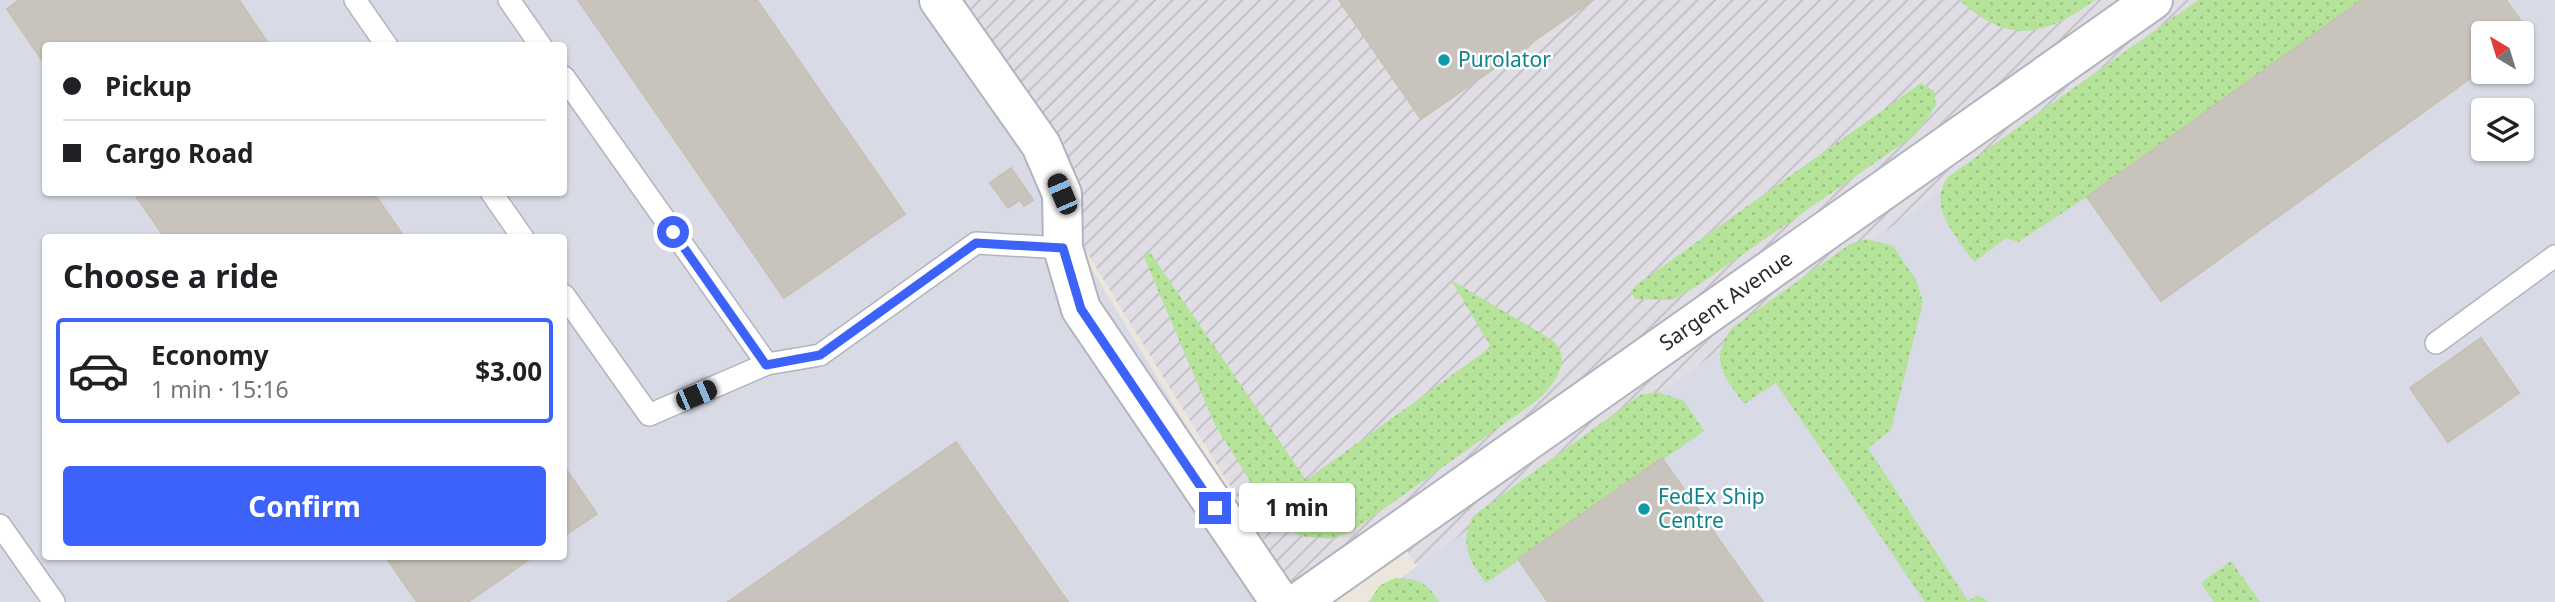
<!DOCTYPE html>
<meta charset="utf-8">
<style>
body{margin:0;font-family:"Noto Sans",sans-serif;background:#f6f6f6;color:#202124;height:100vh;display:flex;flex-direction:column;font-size:26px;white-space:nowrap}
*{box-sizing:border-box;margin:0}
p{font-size:23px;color:#757577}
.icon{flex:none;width:38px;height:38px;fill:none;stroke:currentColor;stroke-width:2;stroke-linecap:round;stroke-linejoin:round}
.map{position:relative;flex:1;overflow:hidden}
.drawer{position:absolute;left:42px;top:234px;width:525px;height:326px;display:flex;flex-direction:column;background:#fff;border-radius:7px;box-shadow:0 2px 5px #0004}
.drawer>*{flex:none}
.hud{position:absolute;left:42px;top:42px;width:525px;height:154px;border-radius:7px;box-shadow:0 2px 5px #0004;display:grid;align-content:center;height:154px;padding:0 21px;background:#fff}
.needle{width:46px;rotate:322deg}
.tools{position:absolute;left:2471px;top:21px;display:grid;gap:14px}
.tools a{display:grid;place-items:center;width:63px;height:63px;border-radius:7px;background:#fff;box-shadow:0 2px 5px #0004;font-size:35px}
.end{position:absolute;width:32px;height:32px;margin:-16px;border:9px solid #3c62fa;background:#fff;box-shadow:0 0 0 4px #fff}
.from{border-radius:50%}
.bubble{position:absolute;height:49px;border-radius:7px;background:#fff;box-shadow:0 2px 5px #0004;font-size:23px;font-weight:700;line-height:49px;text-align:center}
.car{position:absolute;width:21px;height:42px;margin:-21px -10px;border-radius:9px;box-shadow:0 0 5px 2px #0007;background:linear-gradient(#222 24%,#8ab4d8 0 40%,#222 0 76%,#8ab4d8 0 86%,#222 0)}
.hud b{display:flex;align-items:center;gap:24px;height:66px;font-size:26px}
.hud b+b{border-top:2px solid #e0e0e0}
.hud i{width:18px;height:18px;background:#202124}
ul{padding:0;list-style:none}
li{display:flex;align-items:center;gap:21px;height:105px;margin:0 14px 10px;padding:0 7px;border:4px solid transparent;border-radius:7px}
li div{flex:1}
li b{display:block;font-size:26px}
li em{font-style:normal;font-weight:700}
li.active{border-color:#3c62fa}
li>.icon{width:63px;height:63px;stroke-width:1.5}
h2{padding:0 21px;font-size:32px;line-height:84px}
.action{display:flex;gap:14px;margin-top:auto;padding:14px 21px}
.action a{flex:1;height:80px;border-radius:7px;background:#3c62fa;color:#fff;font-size:28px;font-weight:700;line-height:80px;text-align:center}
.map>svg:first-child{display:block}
.industrial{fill:url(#industrial-furrows);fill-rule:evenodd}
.airport{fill:#d8dbe5;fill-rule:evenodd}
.grass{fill:url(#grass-dots)}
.building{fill:#c8c3bc;stroke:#c8c2b6;stroke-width:2}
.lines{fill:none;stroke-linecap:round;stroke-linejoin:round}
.lane-casing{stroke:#b1b4bf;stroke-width:24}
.street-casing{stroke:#b1b4bf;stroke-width:42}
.lane{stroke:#fff;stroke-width:21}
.street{stroke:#fff;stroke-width:38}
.route{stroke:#3c62fa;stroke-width:9}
.culture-dot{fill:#0f9aa8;stroke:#fff;stroke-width:2.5}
.labels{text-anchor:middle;stroke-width:5;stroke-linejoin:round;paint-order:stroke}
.culture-label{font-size:21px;fill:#0d838f;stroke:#fff;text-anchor:start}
.street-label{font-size:21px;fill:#2b2b2b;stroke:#fff}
</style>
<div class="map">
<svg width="2555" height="602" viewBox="0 0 2555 602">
<defs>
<pattern id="industrial-furrows" width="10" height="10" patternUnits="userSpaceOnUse" patternTransform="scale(1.75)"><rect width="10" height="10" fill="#e0dde5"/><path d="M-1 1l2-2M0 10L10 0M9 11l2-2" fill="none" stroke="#c0bec5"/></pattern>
<pattern id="grass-dots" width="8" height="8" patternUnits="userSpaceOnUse" patternTransform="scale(1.75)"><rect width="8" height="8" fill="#b4e399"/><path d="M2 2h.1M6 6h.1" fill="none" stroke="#9bc384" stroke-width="1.8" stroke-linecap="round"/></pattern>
</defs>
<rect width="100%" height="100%" fill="#ede6dd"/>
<path class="industrial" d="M932,0H2555V368L1438,602L1389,521L1294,590ZM2483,33H2522V72H2483ZM2483,110H2522V149H2483Z"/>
<g class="airport">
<path d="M0,0H929L1293,602H0ZM46,46H564V192H46ZM46,238H564V556H46Z"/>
<path d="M2209,0H2555V602H1367ZM2483,33H2522V72H2483ZM2483,110H2522V149H2483Z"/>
</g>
<g class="grass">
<path d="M1960,0H2095C2045,36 2009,46 1960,0Z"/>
<path d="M2198,0H2362L2087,197L2018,242L2006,238L1974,262C1957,237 1926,207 1948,177Z"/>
<path d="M1921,83L1934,91L1936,106L1915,135L1697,286L1672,300L1635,299L1631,291L1635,286Z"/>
<path d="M1867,239L1893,246L1916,280L1923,302L1891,430L1868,448L1968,601L1978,595L1988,602H1925L1776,383L1744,404C1724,375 1708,361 1732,328L1850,244Z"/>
<path d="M1149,251L1306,480L1491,347L1451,280L1554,341C1572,363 1555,382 1539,399L1351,532L1330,539L1300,536L1282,526L1267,508L1215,425L1144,257Z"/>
<path d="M1658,392L1684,401L1704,431L1486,583C1469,561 1459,543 1473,516L1640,395Z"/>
<path d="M2231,561L2260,602H2214L2201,583Z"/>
<path d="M1395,578C1418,579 1427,582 1439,602H1369L1379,586Z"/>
</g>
<g class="building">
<path d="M19,0H239L270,46H46V66L7,9Z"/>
<path d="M578,0H757L905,214L784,298Z"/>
<path d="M1339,0H1593L1421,119Z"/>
<path d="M2362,0H2506L2531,35L2522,41V33H2483V69L2161,301L2087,197Z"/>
<path d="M1011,168L1033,200L1024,206L1020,200L1008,208L990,183Z"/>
<path d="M133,192H373L405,238H165Z"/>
<path d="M2481,338L2519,393L2448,442L2410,388Z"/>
<path d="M956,442L1068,602H728Z"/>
<path d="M1662,458L1763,602H1548L1518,559Z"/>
<path d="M564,466L597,514L564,536Z"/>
<path d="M385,556H534L468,602H417Z"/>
</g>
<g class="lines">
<g class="lane-casing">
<g id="lane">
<path d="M355,0L387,46"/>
<path d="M509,0L541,46"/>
<path d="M564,77L767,364"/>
<path d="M491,192L523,238"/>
<path d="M564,295L649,415L767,364L820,355L976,243L1063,248"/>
<path d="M2436,343L2555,256"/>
<path d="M0,525L54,602"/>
</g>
</g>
<g class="street-casing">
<g id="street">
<path d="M939,0L1041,145L1062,194L1063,248L1081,309L1280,602"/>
<path d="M1299,602L2153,0"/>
</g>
</g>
<use href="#lane" class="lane"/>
<use href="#street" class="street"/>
</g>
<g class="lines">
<path class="route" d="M673,232L766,365L820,355L976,243L1063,248L1081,309L1215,508"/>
</g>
<g class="culture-dot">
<circle cx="1444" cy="60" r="7"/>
<circle cx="1644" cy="509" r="7"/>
</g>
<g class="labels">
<g class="culture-label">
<text x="1458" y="67">Purolator</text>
<text x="1658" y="504">FedEx Ship<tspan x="1658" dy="24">Centre</tspan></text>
</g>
<g class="street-label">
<text transform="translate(1726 301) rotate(-35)" y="7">Sargent Avenue</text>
</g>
</g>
</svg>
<div class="tools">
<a><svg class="needle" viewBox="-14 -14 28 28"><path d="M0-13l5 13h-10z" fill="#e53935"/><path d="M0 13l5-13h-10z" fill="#757577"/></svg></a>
<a><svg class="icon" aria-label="layers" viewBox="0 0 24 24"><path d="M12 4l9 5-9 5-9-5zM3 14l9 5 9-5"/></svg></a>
</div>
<i class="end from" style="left:673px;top:232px"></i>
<i class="end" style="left:1215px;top:508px"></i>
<div class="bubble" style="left:1239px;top:483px;width:116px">1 min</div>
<i class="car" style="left:1062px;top:194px;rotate:337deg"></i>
<i class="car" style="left:696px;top:395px;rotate:67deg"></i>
<div class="hud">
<b><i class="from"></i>Pickup</b>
<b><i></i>Cargo Road</b>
</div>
<section class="drawer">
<h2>Choose a ride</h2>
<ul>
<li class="active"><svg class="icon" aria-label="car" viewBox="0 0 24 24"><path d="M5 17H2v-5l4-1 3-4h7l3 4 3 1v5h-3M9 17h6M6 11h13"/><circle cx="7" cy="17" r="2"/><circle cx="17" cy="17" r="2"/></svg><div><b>Economy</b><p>1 min · 15:16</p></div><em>$3.00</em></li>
</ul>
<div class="action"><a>Confirm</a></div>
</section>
</div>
